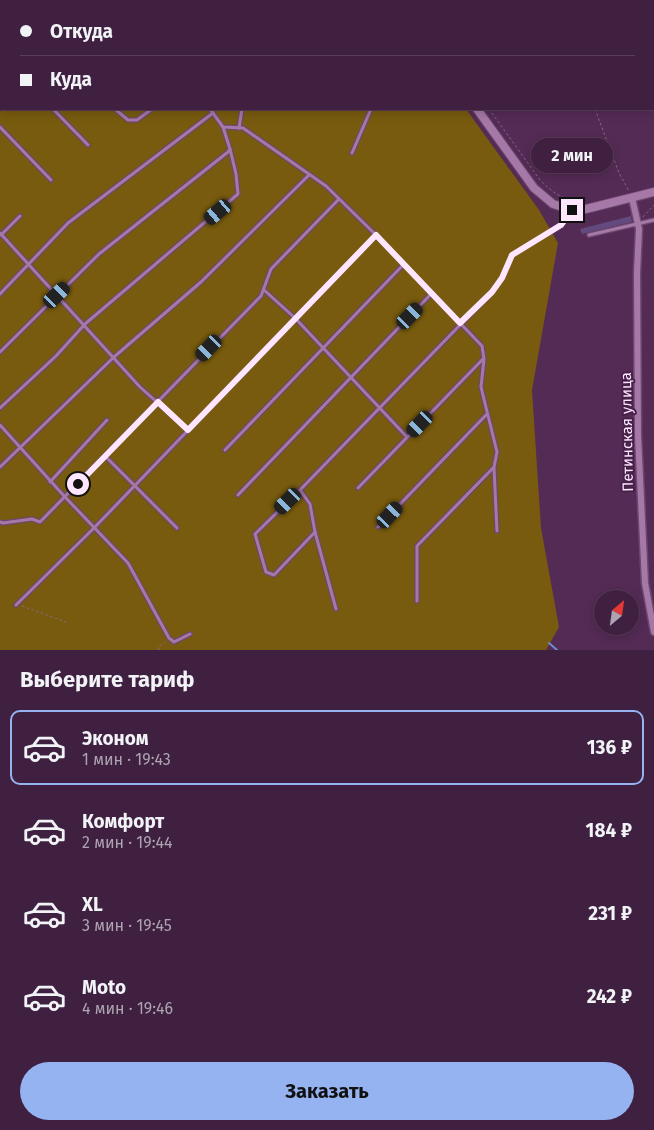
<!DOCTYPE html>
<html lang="ru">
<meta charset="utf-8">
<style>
body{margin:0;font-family:"Fira Sans",sans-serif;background:#462847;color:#f1f3f6;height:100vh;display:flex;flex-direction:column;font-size:19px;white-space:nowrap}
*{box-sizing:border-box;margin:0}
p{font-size:16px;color:#ada3b1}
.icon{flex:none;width:28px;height:28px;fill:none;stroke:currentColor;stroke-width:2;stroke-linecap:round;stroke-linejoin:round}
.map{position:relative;height:650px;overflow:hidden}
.side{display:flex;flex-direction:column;background:#3f2040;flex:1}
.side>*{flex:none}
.banner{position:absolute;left:0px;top:0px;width:655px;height:110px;box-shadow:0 2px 12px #0003,0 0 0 1px #583e59;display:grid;align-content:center;height:110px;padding:0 20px;background:#3f2040}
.needle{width:32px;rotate:29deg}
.controls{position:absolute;left:594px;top:590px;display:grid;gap:10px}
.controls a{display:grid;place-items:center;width:45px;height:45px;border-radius:50%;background:#3f2040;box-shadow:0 2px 12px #0003,0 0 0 1px #583e59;font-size:25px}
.end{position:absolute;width:22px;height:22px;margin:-11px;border:6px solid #ffe6ff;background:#111;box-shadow:0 0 0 2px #111}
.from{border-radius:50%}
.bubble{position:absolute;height:35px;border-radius:18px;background:#3f2040;box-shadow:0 2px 12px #0003,0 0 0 1px #583e59;font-size:16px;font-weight:700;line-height:35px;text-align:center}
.car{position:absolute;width:15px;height:30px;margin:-15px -8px;border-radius:6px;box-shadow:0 0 4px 1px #0007;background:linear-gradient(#222 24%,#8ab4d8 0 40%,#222 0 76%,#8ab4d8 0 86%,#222 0)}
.banner b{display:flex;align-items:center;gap:18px;height:48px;font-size:19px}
.banner b+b{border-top:1px solid #583e59}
.banner i{width:12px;height:12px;background:#f1f3f6}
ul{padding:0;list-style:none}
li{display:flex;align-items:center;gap:15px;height:75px;margin:0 10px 8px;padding:0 10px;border:2px solid transparent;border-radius:10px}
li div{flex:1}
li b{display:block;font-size:19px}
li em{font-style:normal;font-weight:700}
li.selected{border-color:#95b2f1}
li>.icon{width:45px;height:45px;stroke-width:1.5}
h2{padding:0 20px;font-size:22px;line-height:60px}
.action{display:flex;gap:10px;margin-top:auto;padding:10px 20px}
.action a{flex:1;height:58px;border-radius:30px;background:#95b2f1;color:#111;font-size:20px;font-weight:700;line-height:58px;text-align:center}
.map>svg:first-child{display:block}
.green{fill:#785b0e}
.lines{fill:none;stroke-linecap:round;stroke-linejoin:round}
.stream{stroke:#6f8aca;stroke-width:2}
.building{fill:#634a7e}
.service-casing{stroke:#6c486d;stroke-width:5.5}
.minor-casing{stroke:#6c486d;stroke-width:9}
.tertiary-casing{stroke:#6c486d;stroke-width:10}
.path{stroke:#8a668b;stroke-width:1;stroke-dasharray:2.5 2.5;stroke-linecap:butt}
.service{stroke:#a678a7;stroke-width:3}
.minor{stroke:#a678a7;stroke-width:6}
.tertiary{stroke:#a678a7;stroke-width:8}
.route{stroke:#ffe6ff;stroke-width:6}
.labels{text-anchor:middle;stroke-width:4;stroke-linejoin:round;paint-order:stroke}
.street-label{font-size:15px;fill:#ffe6ff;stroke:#48214a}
</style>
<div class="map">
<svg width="654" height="650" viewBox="0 0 654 650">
<rect width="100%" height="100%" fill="#542b55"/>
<g class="green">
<path d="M134,0H378L380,1H133Z"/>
<path d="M3,109H466L539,210L558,243L532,390L541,528L559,627L546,650H0V112Z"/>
</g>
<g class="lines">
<path class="stream" d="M549,643L557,650"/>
</g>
<path class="building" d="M631,216L632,222L582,234L580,229Z"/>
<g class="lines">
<g class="service-casing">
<g id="service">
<path d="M200,0L203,1"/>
<path d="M95,1L96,0"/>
<path d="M53,109L88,145"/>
<path d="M115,109L128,120H137L152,109"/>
<path d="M210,109L223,127L243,128L326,186L376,235L482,346L484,359L481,387L497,452L494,467L417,546V601"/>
<path d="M0,127L51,180"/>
<path d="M239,128L242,109"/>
<path d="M352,153L371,109"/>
<path d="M0,233L140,387L188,430"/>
<path d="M1,235L20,216"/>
<path d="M589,235L654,220"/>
<path d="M264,290L295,318L407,437"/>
<path d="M0,294L68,223L213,113"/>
<path d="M0,352L99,254L228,152L230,149L223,127"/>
<path d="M0,408L56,356L85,324L238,194L236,174L230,149"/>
<path d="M0,425L65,497L128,563L169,638L174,642L190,634"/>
<path d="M225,450L404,264"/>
<path d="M105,456L177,528"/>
<path d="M0,467L114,357L201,282L309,175"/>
<path d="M494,468L497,531"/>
<path d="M50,482L107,420"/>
<path d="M358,488L483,359"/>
<path d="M300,490L310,504L315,532L274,575L266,572L255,534L300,490L492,292L502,278L512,255L561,225L571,211"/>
<path d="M238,495L432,293"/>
<path d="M0,522L3,523L32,519L40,522L261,296L271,269L339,199"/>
<path d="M378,527L487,414"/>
<path d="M315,532L336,609"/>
<path d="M16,605L94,528L376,235"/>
</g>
</g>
<g class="minor-casing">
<path id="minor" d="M632,198L639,229L637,273L638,436L645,583L654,632"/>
</g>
<g class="tertiary-casing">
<g id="tertiary">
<path d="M394,0L396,1"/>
<path d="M127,1L128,0"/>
<path d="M0,105L1,104"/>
<path d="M477,109L534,188L553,204L572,210L586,209L654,192"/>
</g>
</g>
<g class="path">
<path d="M407,0L408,1"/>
<path d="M566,0V1"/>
<path d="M641,0L642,1"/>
<path d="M113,1L114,0"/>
<path d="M0,93L1,92"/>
<path d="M489,109L540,180C553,193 564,201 582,202"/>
<path d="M595,109L619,173L629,191"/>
<path d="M643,217L654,205"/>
<path d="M22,606L66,622"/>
<path d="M159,650L158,647L165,642"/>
</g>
<use href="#service" class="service"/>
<use href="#minor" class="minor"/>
<use href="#tertiary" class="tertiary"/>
</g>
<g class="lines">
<path class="route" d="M78,484L158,402L188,430L376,235L460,323L492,292L502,278L512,255L561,225L572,210"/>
</g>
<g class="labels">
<g class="street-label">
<text transform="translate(627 432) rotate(-91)" y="5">Петинская улица</text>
</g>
</g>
</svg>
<div class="controls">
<a><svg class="needle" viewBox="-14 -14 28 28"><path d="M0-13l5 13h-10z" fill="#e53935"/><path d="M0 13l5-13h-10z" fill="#ada3b1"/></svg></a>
</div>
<i class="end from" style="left:78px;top:484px"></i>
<i class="end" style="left:572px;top:210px"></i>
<div class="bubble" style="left:531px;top:138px;width:82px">2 мин</div>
<i class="car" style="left:218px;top:212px;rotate:230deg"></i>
<i class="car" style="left:57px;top:295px;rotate:46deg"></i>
<i class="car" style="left:410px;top:316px;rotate:44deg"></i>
<i class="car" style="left:209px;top:348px;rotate:224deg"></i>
<i class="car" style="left:420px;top:424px;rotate:224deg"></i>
<i class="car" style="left:288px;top:501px;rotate:226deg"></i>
<i class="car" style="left:390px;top:515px;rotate:43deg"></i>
<div class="banner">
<b><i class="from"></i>Откуда</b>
<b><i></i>Куда</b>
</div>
</div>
<section class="side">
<h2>Выберите тариф</h2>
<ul>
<li class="selected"><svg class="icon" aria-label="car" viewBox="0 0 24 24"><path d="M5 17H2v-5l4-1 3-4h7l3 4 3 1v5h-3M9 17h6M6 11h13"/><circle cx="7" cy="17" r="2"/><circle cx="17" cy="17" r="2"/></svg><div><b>Эконом</b><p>1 мин · 19:43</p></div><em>136 ₽</em></li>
<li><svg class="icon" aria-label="car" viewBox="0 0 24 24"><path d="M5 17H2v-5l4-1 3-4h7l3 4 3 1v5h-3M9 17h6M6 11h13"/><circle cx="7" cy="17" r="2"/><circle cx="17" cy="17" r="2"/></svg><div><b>Комфорт</b><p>2 мин · 19:44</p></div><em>184 ₽</em></li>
<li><svg class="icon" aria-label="car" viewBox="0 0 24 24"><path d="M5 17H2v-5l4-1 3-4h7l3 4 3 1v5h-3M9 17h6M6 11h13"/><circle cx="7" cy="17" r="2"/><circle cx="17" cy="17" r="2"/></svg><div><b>XL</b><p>3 мин · 19:45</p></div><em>231 ₽</em></li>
<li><svg class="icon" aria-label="car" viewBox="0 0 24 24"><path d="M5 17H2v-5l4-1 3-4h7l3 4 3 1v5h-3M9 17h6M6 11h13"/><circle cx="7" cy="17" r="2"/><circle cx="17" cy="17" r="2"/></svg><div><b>Moto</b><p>4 мин · 19:46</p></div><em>242 ₽</em></li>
</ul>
<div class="action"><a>Заказать</a></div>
</section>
